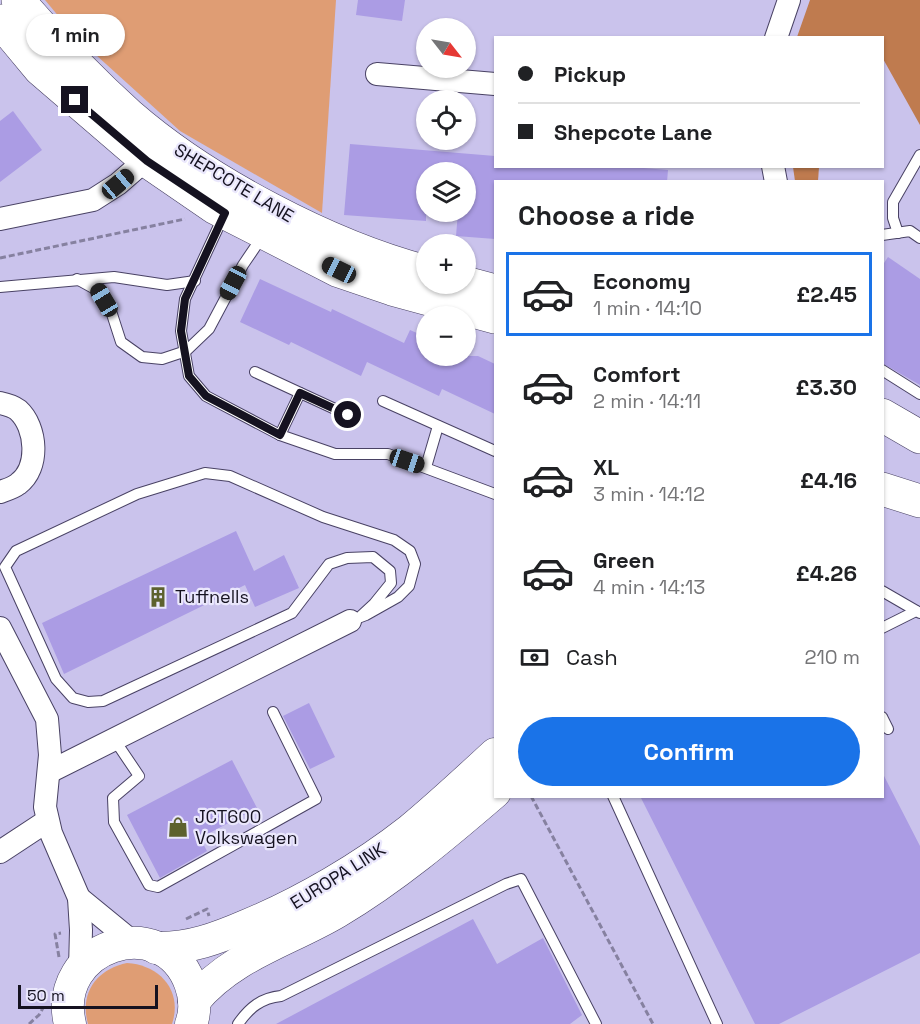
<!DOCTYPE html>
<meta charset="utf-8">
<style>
body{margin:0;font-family:"Space Grotesk",sans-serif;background:#f2f2f2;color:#202124;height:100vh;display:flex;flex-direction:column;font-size:22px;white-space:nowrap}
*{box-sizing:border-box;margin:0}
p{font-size:20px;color:#757577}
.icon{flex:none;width:33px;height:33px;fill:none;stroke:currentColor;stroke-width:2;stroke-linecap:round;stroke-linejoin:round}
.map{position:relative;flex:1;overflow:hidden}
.details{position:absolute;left:494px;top:180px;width:390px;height:618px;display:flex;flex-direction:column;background:#fff;border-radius:0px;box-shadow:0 2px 4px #0004}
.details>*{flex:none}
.guide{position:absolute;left:494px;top:36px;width:390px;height:132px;border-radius:0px;box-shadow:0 2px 4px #0004;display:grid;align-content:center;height:132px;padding:0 24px;background:#fff}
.needle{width:39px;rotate:121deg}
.fabs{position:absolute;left:416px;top:18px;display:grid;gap:12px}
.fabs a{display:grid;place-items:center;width:60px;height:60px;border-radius:50%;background:#fff;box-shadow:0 2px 4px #0004;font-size:30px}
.scale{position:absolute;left:18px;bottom:15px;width:140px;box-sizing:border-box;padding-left:6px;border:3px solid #151220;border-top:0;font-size:16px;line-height:21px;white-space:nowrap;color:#151220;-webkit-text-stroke:4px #eae7fc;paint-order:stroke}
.end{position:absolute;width:27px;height:27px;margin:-14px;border:8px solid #151220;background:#fff;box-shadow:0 0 0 3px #fff}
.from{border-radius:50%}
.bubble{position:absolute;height:42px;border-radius:21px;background:#fff;box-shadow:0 2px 4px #0004;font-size:20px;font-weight:800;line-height:42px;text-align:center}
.car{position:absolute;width:18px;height:36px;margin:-18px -9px;border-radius:8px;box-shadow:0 0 4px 2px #0007;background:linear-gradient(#222 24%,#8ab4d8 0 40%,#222 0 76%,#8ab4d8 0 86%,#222 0)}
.guide b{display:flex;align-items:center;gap:21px;height:57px;font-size:22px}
.guide b+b{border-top:2px solid #e0e0e0}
.guide i{width:15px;height:15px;background:#202124}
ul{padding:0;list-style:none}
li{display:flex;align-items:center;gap:18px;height:84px;margin:0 12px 9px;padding:0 12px;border:3px solid transparent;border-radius:0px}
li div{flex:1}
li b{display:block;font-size:22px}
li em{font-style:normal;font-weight:800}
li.active{border-color:#1a73e8}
li>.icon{width:54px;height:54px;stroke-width:1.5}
h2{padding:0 24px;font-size:27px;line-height:72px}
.pay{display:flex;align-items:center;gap:15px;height:66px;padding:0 24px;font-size:22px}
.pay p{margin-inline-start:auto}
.cta{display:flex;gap:12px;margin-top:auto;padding:12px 24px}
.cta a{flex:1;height:69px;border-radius:36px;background:#1a73e8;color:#fff;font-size:24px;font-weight:800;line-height:69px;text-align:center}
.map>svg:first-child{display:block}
.green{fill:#df9d74}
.forest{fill:#bf7b4f}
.building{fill:#ab9ce4}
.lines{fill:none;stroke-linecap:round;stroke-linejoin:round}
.lane-casing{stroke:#494264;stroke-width:12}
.street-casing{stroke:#494264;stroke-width:24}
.secondary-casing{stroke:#494264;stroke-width:33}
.highway-casing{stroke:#494264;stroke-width:34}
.path{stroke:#8681a0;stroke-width:3;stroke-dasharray:6 3;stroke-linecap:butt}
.lane{stroke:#fff;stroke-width:10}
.street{stroke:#fff;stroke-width:22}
.secondary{stroke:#fff;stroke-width:32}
.highway{stroke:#fff;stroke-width:33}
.route{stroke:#151220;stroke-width:8}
.labels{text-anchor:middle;stroke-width:4.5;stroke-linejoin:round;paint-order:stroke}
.street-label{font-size:18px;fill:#151220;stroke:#eae7fc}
.poi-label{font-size:18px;fill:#151220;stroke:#eae7fc;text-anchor:start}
</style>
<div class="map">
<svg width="920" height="1024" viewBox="0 0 920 1024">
<rect width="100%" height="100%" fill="#cac3ec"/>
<g class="green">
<path d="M45,0H336L322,213L180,131L75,36Z"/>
<path d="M127,963C160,965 183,991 172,1024H88C79,993 97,969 127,963Z"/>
</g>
<g class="forest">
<path d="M810,0H920V125L882,57V38L797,37Z"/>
<path d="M793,167H819L818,181H795Z"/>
</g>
<g class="building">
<path d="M358,0H405L402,21L356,15Z"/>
<path d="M13,111L42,150L0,182V121Z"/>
<path d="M350,144L495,156V166H620L668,170L667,182H495V239L456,236L458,212H465V172H426V221L344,215Z"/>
<path d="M888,257L920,279V385L882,363V266Z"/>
<path d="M260,279L331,312L332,309L404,343L410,330L426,337V356H478L495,364V414L442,389L439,396L367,362L361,376L291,342L289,345L240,322Z"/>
<path d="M236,531L254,571L284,555L299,588L255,607L245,585L64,674L42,623Z"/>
<path d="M309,703L335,757L310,769L283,716Z"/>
<path d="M232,760L257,808L200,838L207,851L160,878L127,815Z"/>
<path d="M882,772L920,846V953L779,1024H755L640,796H882Z"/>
<path d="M473,919L497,964L543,938L582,1015L570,1024H276Z"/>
</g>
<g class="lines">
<g class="lane-casing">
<g id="lane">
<path d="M223,217L185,299L181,331L189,376L206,396L280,435L335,454H388L495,494"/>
<path d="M898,233L893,218V202L920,155"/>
<path d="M882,235L910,231L920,238"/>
<path d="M77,279L97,290L111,311L121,342L142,357L162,359L186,351L209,329L243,265L262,237"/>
<path d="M0,287L114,277L167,285L195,281"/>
<path d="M882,370L920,394"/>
<path d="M255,372L348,415"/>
<path d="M383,401L495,451"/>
<path d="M280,435L300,393"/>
<path d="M426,467L438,426"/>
<path d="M882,591L920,613"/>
<path d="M350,621L366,615L398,597L409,586L415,564L410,551L394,540L323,517L230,476L205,473L137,494L16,551L5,567L56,679L73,698L88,702L103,701L292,613L329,564L347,558L373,557L390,571L391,583L374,604L361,616"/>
<path d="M882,628L916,611"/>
<path d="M882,717L888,729"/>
<path d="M114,739L139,776L113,798L114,822L149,885L158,887L316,799L273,712"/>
<path d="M613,796L717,1024"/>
<path d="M238,1024C249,1008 261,998 281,996L506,884L521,879L596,1024"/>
</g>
</g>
<g class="street-casing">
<g id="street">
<path d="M776,38L789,0"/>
<path d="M377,74L495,84"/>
<path d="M773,166L776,182"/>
<path d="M0,219L93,200L118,184L156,151"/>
<path d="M0,403C5,404 14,407 18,410C37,427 40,468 18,484C13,488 6,490 0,492"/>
<path d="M0,628L47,719L50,755L45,807L51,833L79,898L81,930L80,969"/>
<path d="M49,772L350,621"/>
<path d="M0,852L47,821"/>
<path d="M79,898L134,943"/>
</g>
</g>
<g class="secondary-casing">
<g id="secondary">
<path d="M156,948C189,949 218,938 248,925C303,902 363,867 410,830C439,806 467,780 495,754"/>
<path d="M194,1001C232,955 288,941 337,912C394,878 445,835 495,792"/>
<path d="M70,1024C51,946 162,909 190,983C195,996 196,1012 191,1024"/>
</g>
</g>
<g class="highway-casing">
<g id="highway">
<path d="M18,0C53,41 89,79 129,115C206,182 328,246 426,272"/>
<path d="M0,21L40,69L147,161L214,207L339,271L392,289L495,317"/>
<path d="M465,283L495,291"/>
<path d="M882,415L920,437"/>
<path d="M882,489L920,501"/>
</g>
</g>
<g class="path">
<path d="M0,258L185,219"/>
<path d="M531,796L653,1024"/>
<path d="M186,919L207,909L209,916"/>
<path d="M59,957L55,934L61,933"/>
<path d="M29,1024L39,1015L43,1008"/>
</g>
<use href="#lane" class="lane"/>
<use href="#street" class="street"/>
<use href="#secondary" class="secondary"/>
<use href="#highway" class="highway"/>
</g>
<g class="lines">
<path class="route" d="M75,100L147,161L225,213L185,299L181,331L189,376L206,396L280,435L300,393L348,415"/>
</g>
<defs>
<g id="building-bare" transform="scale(1.62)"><path d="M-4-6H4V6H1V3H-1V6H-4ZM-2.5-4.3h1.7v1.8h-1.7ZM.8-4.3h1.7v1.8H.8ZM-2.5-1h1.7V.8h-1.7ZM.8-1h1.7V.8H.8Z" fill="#5d612e" stroke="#eae7fc" stroke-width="2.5" paint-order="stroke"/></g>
<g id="shop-bare" transform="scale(1.62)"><path d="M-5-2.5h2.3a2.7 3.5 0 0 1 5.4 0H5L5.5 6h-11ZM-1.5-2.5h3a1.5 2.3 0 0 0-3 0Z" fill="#5d612e" stroke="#eae7fc" stroke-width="2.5" paint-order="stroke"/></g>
</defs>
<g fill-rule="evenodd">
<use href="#building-bare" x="158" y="597"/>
<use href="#shop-bare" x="178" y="827"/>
</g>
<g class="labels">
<g class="street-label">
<text transform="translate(234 183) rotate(31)" y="6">SHEPCOTE LANE</text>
<text transform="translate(338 876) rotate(-32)" y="6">EUROPA LINK</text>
</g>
<g class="poi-label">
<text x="175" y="603">Tuffnells</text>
<text x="195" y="823">JCT600<tspan x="195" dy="21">Volkswagen</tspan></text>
</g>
</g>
</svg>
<div class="fabs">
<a><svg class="needle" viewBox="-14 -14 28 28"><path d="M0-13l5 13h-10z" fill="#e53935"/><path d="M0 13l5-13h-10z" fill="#757577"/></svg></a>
<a><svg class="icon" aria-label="locate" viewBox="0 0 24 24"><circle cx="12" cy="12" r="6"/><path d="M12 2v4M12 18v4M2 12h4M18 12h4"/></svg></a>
<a><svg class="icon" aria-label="layers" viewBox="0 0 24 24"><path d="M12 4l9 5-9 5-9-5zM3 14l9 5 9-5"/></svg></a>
<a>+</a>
<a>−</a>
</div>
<div class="scale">50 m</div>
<i class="end from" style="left:348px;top:415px"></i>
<i class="end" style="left:75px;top:100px"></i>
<div class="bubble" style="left:26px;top:14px;width:99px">1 min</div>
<i class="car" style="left:118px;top:184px;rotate:50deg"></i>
<i class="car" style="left:339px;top:270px;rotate:296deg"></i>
<i class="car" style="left:233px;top:283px;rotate:208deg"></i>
<i class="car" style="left:104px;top:300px;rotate:329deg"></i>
<i class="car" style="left:407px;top:461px;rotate:109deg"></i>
<div class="guide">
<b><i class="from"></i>Pickup</b>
<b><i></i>Shepcote Lane</b>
</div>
<section class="details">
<h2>Choose a ride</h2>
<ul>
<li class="active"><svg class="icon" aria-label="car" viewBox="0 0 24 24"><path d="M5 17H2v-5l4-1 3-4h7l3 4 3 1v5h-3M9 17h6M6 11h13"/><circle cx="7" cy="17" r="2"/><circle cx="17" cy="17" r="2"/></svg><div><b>Economy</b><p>1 min · 14:10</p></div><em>£2.45</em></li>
<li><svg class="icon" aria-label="car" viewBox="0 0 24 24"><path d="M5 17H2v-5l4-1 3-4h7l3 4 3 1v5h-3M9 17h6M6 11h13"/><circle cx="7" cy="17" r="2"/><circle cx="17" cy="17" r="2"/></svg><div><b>Comfort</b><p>2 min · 14:11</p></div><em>£3.30</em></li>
<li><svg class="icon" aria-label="car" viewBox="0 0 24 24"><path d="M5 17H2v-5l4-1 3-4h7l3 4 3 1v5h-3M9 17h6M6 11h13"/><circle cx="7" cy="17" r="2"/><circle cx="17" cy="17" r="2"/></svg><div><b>XL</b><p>3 min · 14:12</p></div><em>£4.16</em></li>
<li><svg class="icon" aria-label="car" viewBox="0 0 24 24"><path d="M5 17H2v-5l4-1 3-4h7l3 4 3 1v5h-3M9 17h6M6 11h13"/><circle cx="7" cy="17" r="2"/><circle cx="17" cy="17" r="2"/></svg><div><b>Green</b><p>4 min · 14:13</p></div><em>£4.26</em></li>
</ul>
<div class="pay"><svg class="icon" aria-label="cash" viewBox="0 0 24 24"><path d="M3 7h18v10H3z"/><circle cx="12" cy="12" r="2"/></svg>Cash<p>210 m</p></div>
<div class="cta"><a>Confirm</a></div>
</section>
</div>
